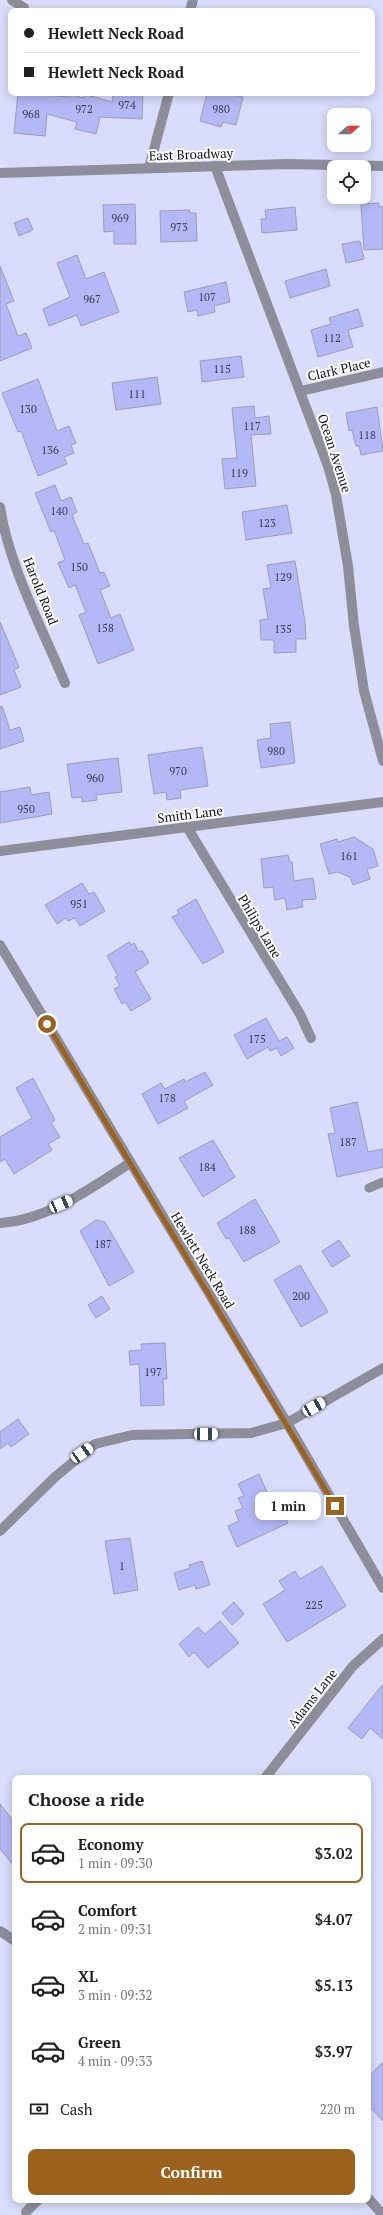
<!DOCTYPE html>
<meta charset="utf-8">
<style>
body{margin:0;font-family:"PT Serif",serif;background:#f2f2f2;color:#222;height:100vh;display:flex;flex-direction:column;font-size:15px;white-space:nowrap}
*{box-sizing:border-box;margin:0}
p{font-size:13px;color:#767676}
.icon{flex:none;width:22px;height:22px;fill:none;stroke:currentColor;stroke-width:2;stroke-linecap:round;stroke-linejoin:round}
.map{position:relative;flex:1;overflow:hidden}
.details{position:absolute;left:12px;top:1775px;width:359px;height:428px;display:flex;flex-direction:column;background:#fff;border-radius:8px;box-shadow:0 2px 10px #0003}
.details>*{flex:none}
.hud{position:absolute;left:8px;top:8px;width:367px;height:88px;border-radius:8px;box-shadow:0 2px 10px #0003;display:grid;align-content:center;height:88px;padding:0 16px;background:#fff}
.needle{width:26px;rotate:70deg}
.buttons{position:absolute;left:327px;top:108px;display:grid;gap:8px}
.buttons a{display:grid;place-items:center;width:44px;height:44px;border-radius:8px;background:#fff;box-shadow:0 2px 10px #0003;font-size:20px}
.end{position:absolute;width:18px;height:18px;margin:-9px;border:5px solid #9b621e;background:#fff;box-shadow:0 0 0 2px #fff}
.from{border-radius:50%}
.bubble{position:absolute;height:28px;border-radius:8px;background:#fff;box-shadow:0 2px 10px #0003;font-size:13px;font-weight:700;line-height:28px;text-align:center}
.car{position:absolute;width:12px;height:24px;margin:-12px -6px;border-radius:5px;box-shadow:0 0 3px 1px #0007;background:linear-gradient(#fff 24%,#345 0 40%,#fff 0 76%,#345 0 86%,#fff 0)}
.hud b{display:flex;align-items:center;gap:14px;height:38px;font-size:15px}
.hud b+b{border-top:1px solid #e0e0e0}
.hud i{width:10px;height:10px;background:#222}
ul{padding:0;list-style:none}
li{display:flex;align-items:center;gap:12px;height:60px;margin:0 8px 6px;padding:0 8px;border:2px solid transparent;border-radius:8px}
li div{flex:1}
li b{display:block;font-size:15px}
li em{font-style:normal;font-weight:700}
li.selected{border-color:#9b621e}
li>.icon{width:36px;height:36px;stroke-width:1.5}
h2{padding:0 16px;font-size:18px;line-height:48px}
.pay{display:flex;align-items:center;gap:10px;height:44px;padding:0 16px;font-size:15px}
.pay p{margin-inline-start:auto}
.button{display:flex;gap:8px;margin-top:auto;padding:8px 16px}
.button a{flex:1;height:46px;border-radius:8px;background:#9b621e;color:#fff;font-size:16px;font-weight:700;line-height:46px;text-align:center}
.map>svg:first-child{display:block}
.building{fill:#b3b8f6;stroke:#9a9db9}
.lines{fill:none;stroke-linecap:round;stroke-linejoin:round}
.lane{stroke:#8d8e9a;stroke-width:9}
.street{stroke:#8d8e9a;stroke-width:10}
.route{stroke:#9b621e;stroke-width:5}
.labels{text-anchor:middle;stroke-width:4;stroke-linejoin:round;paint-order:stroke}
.number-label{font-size:11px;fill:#393b52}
.street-label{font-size:13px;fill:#10111b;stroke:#fff}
</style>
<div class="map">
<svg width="383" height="2215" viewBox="0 0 383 2215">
<rect width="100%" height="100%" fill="#d9dcfa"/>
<g class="building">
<path d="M18,93L70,97L71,94L83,98L84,94L112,102L113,93H143L142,119L100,117L96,134L75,129L77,122L47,114L45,136L14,133Z"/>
<path d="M207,93H227L243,97L236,125L223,122L221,127L200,121Z"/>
<path d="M379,203V207L383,206V249L364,250L361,204Z"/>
<path d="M135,204L136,244H114V231L104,232L103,205Z"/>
<path d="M295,207L297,230L262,233L261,219H266L265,210Z"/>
<path d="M190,210V213H196L197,241L161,242L160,211Z"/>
<path d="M28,218L33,230L19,236L14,223Z"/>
<path d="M360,241L364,259L346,263L342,244Z"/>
<path d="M77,255L86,279L104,272L119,312L81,326L77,315L49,326L43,309L70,297L57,263Z"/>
<path d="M0,266L14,301L6,304L18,336L26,333L32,348L0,361Z"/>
<path d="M326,269L330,286L290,298L285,281Z"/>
<path d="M226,282L230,302L214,306L215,312L198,316L197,310L188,312L184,292Z"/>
<path d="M358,309L363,326L348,330L353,347L318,357L311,330L331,324L329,318Z"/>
<path d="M241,356L244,377L202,382L200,361Z"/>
<path d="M157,377L161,404L116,410L112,383Z"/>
<path d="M38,379L57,431L69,426L76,443L71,445L74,453L64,457L67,464L38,476L21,431L18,432L2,393Z"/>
<path d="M254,406L255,418L269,416L271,434L251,435L256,486L225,489L222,459L237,458L232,408Z"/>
<path d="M377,407L383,451L361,455L359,446H356L352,430L349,431L346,413Z"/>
<path d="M55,485L61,501L71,497L77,512L72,515L84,544L88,543L100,573L104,572L110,586L100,590L111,618L120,614L134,650L98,664L79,615L86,612L75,585L69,588L58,563L65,560L54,530L51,532L35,493Z"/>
<path d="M287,505L292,533L246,540L242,512Z"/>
<path d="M295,561L305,622L306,639H296V652L274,653V640H261L260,620L268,619L263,589L271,588L267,565Z"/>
<path d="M0,622L19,667L14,670L21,687L0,695Z"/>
<path d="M2,706L10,730L20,727L24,741L0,749V707Z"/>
<path d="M290,722L295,763L261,768L257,740L271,738L270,724Z"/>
<path d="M202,747L208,786L180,790L181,798L167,800L166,792L154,794L148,755Z"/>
<path d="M118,758L122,792L96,795L97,800L82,802V797L72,798L67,764Z"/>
<path d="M30,787L31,795L49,792L52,814L0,823V792Z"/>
<path d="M354,837L373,849L378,866L367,869L370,879L353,885L350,877L337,872L329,874L320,844L337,839L338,842Z"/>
<path d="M288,855L290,862H292L294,881L313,878L316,899L302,900L303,907L287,910L285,898L275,900L273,887L264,888L261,859Z"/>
<path d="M82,883L89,894L94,892L105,911L80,926L75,918L68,921L66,918L57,924L45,905Z"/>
<path d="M196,899L224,952L203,964L172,917L179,914L177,910Z"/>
<path d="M129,942L131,945L134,943L139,952L142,950L149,963L135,972L151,999L131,1011L125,1002L122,1004L114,989L120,986L115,977L118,976L107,956Z"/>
<path d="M266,1018L279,1041L287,1037L294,1048L281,1056L277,1048L270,1051L268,1047L247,1059L234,1035Z"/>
<path d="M205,1072L213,1085L184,1101L188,1108L158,1124L142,1094L161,1083L165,1089L184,1079L185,1082Z"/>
<path d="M33,1078L55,1120L51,1123L60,1137L48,1144L52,1150L14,1174L5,1159L0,1162V1137L32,1118L16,1088Z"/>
<path d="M357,1102L368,1152L383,1149V1167L337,1177L328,1134L335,1133L330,1108Z"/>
<path d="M213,1140L235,1177L203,1197L179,1158Z"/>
<path d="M255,1199L280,1242L244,1262L229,1238L226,1239L217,1223Z"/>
<path d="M96,1220L105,1222L134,1272L109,1286L80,1231Z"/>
<path d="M339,1240L350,1256L332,1267L322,1251Z"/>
<path d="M300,1265L328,1312L301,1327L274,1280Z"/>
<path d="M102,1296L110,1309L96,1318L88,1305Z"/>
<path d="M165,1343L167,1379H163L164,1405L141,1406L139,1364L130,1365L129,1351L142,1350L141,1344Z"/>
<path d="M18,1419L29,1434L11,1447L8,1443L0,1449V1432Z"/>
<path d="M259,1474L273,1506L279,1503L288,1523L237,1547L228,1526L239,1521L235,1511L243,1508L238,1498L244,1496L238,1484Z"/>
<path d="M130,1538L138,1590L114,1594L105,1541Z"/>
<path d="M202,1561L210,1585L196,1589L195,1585L179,1590L174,1573L190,1568L189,1565Z"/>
<path d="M322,1566L346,1606L287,1642L263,1604L285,1590L279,1581L295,1571L300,1579Z"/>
<path d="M234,1602L244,1614L232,1625L222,1613Z"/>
<path d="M220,1621L239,1643L208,1668L194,1652L189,1657L179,1644L198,1627L205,1634Z"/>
<path d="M383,1684V1739L370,1728L362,1739L348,1728Z"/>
<path d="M0,1804L15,1823V1867L0,1849Z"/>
<path d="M383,2062V2121L368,2105V2077Z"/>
</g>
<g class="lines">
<path class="lane" d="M369,1188L383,1182"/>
<g class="street">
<path d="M12,0L24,8"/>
<path d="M190,11L193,0"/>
<path d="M215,166L328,466L336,495L348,566L354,626L364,691L383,761"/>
<path d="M149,168L169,93"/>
<path d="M0,173L288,164L383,166"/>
<path d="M301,391L383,372"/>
<path d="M0,507C9,566 42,628 65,683"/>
<path d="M187,827L300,1014L311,1038"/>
<path d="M0,851L383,802"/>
<path d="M0,945L287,1423L383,1588"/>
<path d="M0,1223C48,1220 91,1188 130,1163"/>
<path d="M0,1531L55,1477L95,1444L132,1435L251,1433L287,1423L383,1368"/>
<path d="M265,1778L353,1666L383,1639"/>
<path d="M0,1931L15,1941"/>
<path d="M368,2198L383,2215"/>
<path d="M26,2212L38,2200"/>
</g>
</g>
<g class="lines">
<path class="route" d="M47,1024L335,1506"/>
</g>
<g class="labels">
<g class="number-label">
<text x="127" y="109">974</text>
<text x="84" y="113">972</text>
<text x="221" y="113">980</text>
<text x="31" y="118">968</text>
<text x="120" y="222">969</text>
<text x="179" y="231">973</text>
<text x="207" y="301">107</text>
<text x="92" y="303">967</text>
<text x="332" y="342">112</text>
<text x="222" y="373">115</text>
<text x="137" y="398">111</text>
<text x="28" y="413">130</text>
<text x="252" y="430">117</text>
<text x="367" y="439">118</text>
<text x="50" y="454">136</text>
<text x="239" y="477">119</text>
<text x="59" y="515">140</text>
<text x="267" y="527">123</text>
<text x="79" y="571">150</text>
<text x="283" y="581">129</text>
<text x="105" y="632">158</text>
<text x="283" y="633">135</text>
<text x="276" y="755">980</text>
<text x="178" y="775">970</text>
<text x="95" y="782">960</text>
<text x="26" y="813">950</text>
<text x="349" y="860">161</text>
<text x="79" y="908">951</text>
<text x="257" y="1043">175</text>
<text x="167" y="1102">178</text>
<text x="348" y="1146">187</text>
<text x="207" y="1171">184</text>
<text x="247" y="1234">188</text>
<text x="103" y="1248">187</text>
<text x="301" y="1300">200</text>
<text x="153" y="1376">197</text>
<text x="122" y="1570">1</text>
<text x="314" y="1609">225</text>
</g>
<g class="street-label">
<text transform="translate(191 154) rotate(-2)" y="5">East Broadway</text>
<text transform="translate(339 369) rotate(-13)" y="5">Clark Place</text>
<text transform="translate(335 453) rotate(72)" y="5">Ocean Avenue</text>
<text transform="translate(41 591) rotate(68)" y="5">Harold Road</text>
<text transform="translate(190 814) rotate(-7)" y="5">Smith Lane</text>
<text transform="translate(260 926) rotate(59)" y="5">Philips Lane</text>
<text transform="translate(203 1260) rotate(59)" y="5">Hewlett Neck Road</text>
<text transform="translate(312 1698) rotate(-52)" y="5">Adams Lane</text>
</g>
</g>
</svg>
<div class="buttons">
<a><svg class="needle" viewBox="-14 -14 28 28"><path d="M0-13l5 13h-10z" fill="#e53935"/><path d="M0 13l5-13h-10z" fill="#767676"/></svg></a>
<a><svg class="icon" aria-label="locate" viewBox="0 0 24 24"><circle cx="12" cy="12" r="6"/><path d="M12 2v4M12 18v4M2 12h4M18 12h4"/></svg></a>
</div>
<i class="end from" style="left:47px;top:1024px"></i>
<i class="end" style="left:335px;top:1506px"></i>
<div class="bubble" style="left:255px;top:1492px;width:66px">1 min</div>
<i class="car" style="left:61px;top:1204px;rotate:67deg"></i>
<i class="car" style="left:314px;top:1407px;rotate:60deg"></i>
<i class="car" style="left:206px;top:1434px;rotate:89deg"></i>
<i class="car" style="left:82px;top:1453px;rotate:56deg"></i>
<div class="hud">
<b><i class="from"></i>Hewlett Neck Road</b>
<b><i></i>Hewlett Neck Road</b>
</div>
<section class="details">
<h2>Choose a ride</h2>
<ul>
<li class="selected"><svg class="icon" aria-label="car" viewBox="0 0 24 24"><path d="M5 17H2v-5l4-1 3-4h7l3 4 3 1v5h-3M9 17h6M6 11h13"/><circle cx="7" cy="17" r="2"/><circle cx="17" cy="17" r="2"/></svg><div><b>Economy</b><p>1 min · 09:30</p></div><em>$3.02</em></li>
<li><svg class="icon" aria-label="car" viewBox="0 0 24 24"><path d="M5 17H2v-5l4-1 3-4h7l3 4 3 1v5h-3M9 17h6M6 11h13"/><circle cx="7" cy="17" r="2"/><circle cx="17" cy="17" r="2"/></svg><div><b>Comfort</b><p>2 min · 09:31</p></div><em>$4.07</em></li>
<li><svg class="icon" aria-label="car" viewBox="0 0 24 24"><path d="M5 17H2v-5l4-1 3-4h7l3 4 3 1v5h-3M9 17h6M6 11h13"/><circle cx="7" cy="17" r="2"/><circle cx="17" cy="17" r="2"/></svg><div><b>XL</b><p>3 min · 09:32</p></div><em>$5.13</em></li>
<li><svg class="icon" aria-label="car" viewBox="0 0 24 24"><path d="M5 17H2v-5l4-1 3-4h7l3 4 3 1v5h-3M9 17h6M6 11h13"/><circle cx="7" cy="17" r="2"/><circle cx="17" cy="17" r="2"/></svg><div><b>Green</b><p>4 min · 09:33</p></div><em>$3.97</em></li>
</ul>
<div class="pay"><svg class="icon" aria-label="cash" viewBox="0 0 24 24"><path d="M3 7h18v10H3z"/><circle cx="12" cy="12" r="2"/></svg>Cash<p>220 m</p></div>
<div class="button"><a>Confirm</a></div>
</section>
</div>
